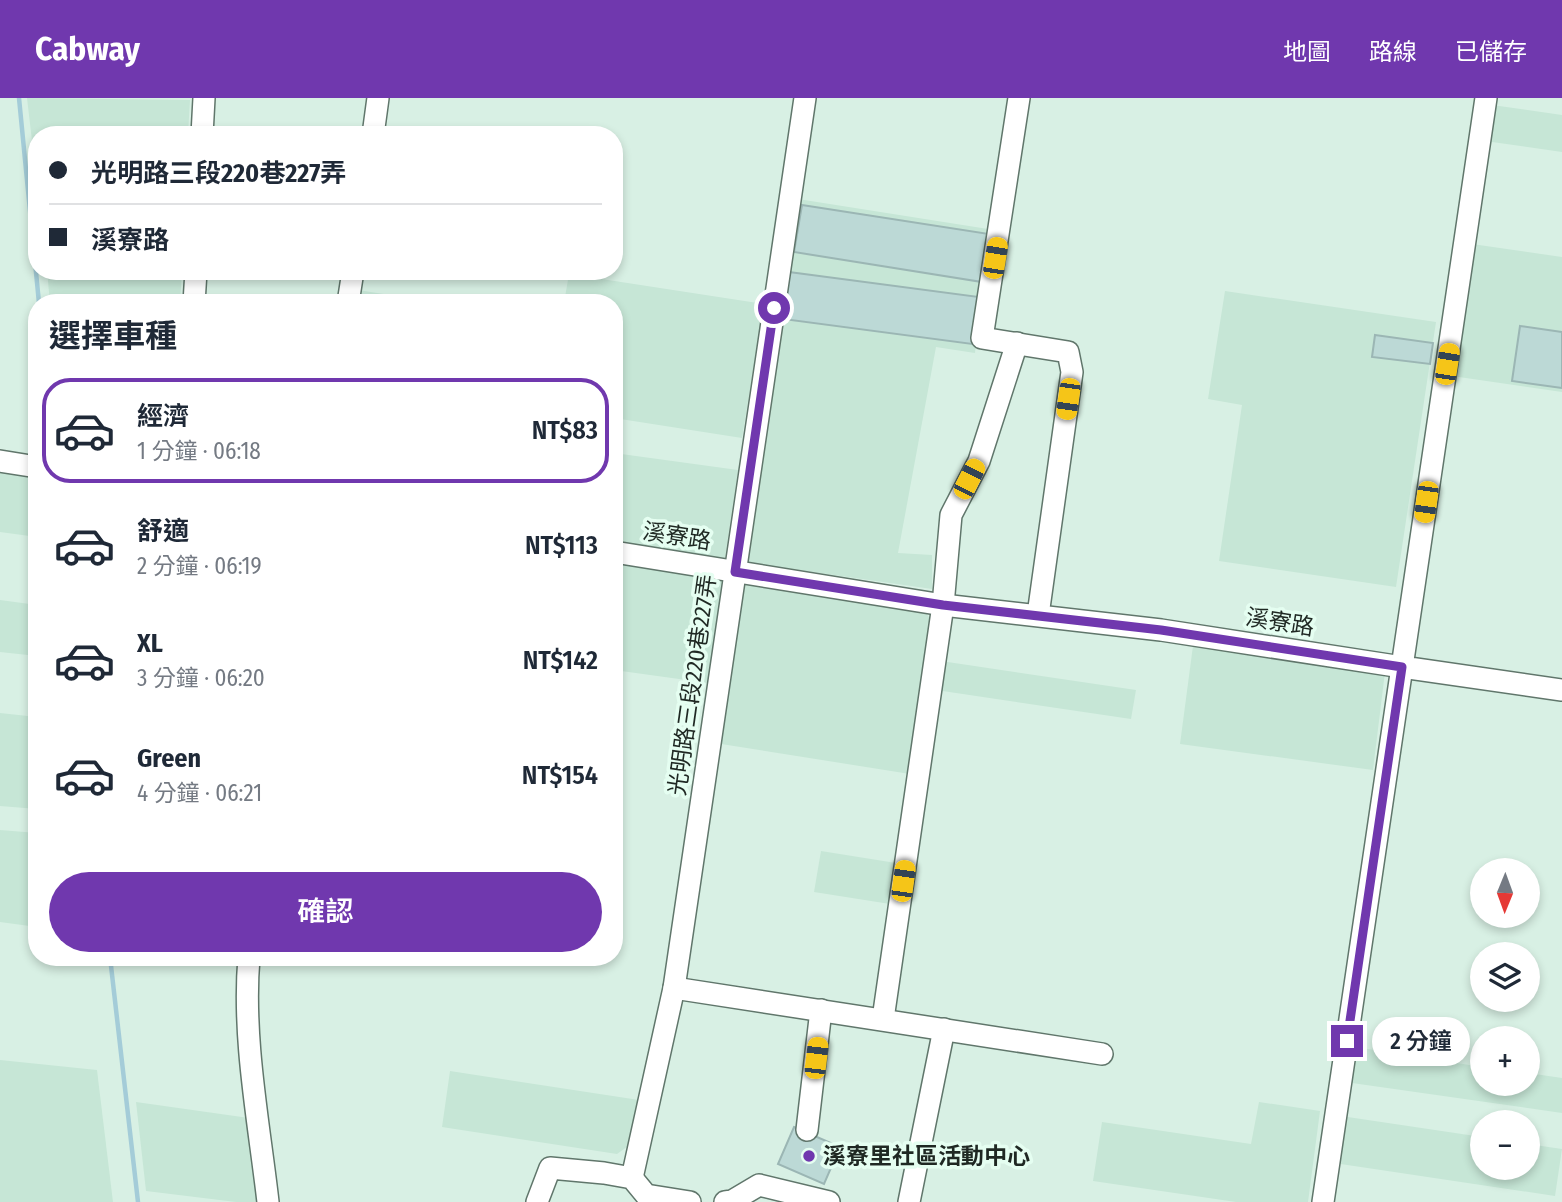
<!DOCTYPE html>
<html lang="zh-TW">
<meta charset="utf-8">
<style>
body{margin:0;font-family:"Fira Sans Condensed","Noto Sans TC",sans-serif;background:#f2f2f3;color:#1f2937;height:100vh;display:flex;flex-direction:column;font-size:26px;white-space:nowrap}
*{box-sizing:border-box;margin:0}
p{font-size:23px;color:#747a83}
.icon{flex:none;width:38px;height:38px;fill:none;stroke:currentColor;stroke-width:2;stroke-linecap:round;stroke-linejoin:round}
.map{position:relative;flex:1;overflow:hidden}
.drawer{position:absolute;left:28px;top:196px;width:595px;height:672px;display:flex;flex-direction:column;background:#fff;border-radius:28px;box-shadow:0 4px 10px #0003}
.drawer>*{flex:none}
.banner{position:absolute;left:28px;top:28px;width:595px;height:154px;border-radius:28px;box-shadow:0 4px 10px #0003;display:grid;align-content:center;height:154px;padding:0 21px;background:#fff}
.needle{width:46px;rotate:181deg}
.fabs{position:absolute;left:1470px;top:760px;display:grid;gap:14px}
.fabs a{display:grid;place-items:center;width:70px;height:70px;border-radius:50%;background:#fff;box-shadow:0 4px 10px #0003;font-size:35px}
.end{position:absolute;width:32px;height:32px;margin:-16px;border:9px solid #7038ae;background:#fff;box-shadow:0 0 0 4px #fff}
.from{border-radius:50%}
.bubble{position:absolute;height:49px;border-radius:24px;background:#fff;box-shadow:0 4px 10px #0003;font-size:23px;font-weight:600;line-height:49px;text-align:center}
.car{position:absolute;width:21px;height:42px;margin:-21px -10px;border-radius:9px;box-shadow:0 0 5px 2px #0007;background:linear-gradient(#f5c518 24%,#345 0 40%,#f5c518 0 76%,#345 0 86%,#f5c518 0)}
.banner b{display:flex;align-items:center;gap:24px;height:66px;font-size:26px}
.banner b+b{border-top:2px solid #e0e1e3}
.banner i{width:18px;height:18px;background:#1f2937}
ul{padding:0;list-style:none}
li{display:flex;align-items:center;gap:21px;height:105px;margin:0 14px 10px;padding:0 7px;border:4px solid transparent;border-radius:28px}
li div{flex:1}
li b{display:block;font-size:26px}
li em{font-style:normal;font-weight:600}
li.current{border-color:#7038ae}
li>.icon{width:63px;height:63px;stroke-width:1.5}
h2{padding:0 21px;font-size:32px;line-height:84px}
.cta{display:flex;gap:14px;margin-top:auto;padding:14px 21px}
.cta a{flex:1;height:80px;border-radius:42px;background:#7038ae;color:#fff;font-size:28px;font-weight:600;line-height:80px;text-align:center}
header{display:flex;align-items:center;gap:42px;box-sizing:border-box;height:98px;padding:0 35px;background:#7038ae;color:#fff}
header strong{font-size:33px}
nav{display:flex;gap:38px;margin-inline-start:auto;font-size:24px}
.map>svg:first-child{display:block}
.built{fill:#c6e6d6}
.lines{fill:none;stroke-linecap:round;stroke-linejoin:round}
.stream{stroke:#a4ccd8;stroke-width:4.5}
.building{fill:#bcd9d6;stroke:#9bb6b4;stroke-width:2}
.minor-casing{stroke:#60766b;stroke-width:24}
.minor{stroke:#fff;stroke-width:21}
.route{stroke:#7038ae;stroke-width:9}
.poi-dot{fill:#7038ae;stroke:#e5fef1;stroke-width:2.5}
.labels{text-anchor:middle;stroke-width:7;stroke-linejoin:round;paint-order:stroke}
.street-label{font-size:23px;fill:#1f2823;stroke:#e5fef1}
.poi-label{font-size:23px;font-weight:bold;fill:#1f2823;stroke:#e5fef1;text-anchor:start}
</style>
<header>
<strong>Cabway</strong>
<nav><a>地圖</a><a>路線</a><a>已儲存</a></nav>
</header>
<div class="map">
<svg width="1562" height="1104" viewBox="0 0 1562 1104">
<rect width="100%" height="100%" fill="#d8f0e4"/>
<g class="built">
<path d="M27,0L190,2L188,37H37V86Z"/>
<path d="M1492,7L1562,17V54L1485,43Z"/>
<path d="M798,101L988,131L975,255L936,249L898,455L932,457V491L743,464Z"/>
<path d="M1472,146L1562,159V294L1452,278Z"/>
<path d="M47,173H182L180,205H50Z"/>
<path d="M569,176L764,206L742,340L614,320V205H564Z"/>
<path d="M358,192L441,205H355Z"/>
<path d="M1225,193L1436,224L1396,489L1219,463L1242,307L1208,301Z"/>
<path d="M614,355L738,372L725,460L614,444Z"/>
<path d="M0,367L32,371L37,403V439L0,434Z"/>
<path d="M614,459L724,475L708,585L614,572Z"/>
<path d="M756,477L919,505L933,525L910,676L715,645L739,488Z"/>
<path d="M0,502L37,507V558L0,554Z"/>
<path d="M1194,540L1385,574L1373,672L1180,646Z"/>
<path d="M941,563L1136,592L1131,621L936,592Z"/>
<path d="M0,615L37,619V711L0,708Z"/>
<path d="M0,732L37,735V829L0,824Z"/>
<path d="M821,753L896,765L890,806L814,794Z"/>
<path d="M1349,948L1482,969V985H1528V975L1562,980V1015L1345,984Z"/>
<path d="M0,962L97,972L113,1104H0Z"/>
<path d="M450,973L639,1002L631,1046L617,1056L442,1029Z"/>
<path d="M136,1004L249,1020L258,1104H236L146,1093Z"/>
<path d="M1259,1004L1320,1013L1308,1104H1236L1093,1083L1102,1024L1251,1046Z"/>
<path d="M1341,1018L1482,1039V1069H1528V1046L1562,1051L1555,1098L1334,1065Z"/>
</g>
<g class="lines">
<g class="stream">
<path d="M19,0L39,205"/>
<path d="M110,859L138,1104"/>
</g>
</g>
<g class="building">
<path d="M802,107L989,136L982,184L794,154Z"/>
<path d="M789,174L979,199L972,246L783,221Z"/>
<path d="M1520,228L1562,234V290L1512,283Z"/>
<path d="M1375,237L1433,245L1430,266L1372,259Z"/>
<path d="M794,1029L840,1049L824,1086L778,1066Z"/>
</g>
<g class="lines">
<g class="minor-casing">
<g id="minor">
<path d="M1019,0L982,240L1068,254L1072,274L1038,517"/>
<path d="M1486,0L1402,569L1562,592"/>
<path d="M202,37L204,0"/>
<path d="M373,37L378,0"/>
<path d="M194,205L196,173"/>
<path d="M348,205L353,173"/>
<path d="M0,363L37,369"/>
<path d="M614,454L943,507L1161,532L1402,569L1323,1104"/>
<path d="M249,859C242,939 259,1025 268,1104"/>
<path d="M674,890L1102,956"/>
<path d="M883,921L943,507L951,417L979,363L1017,245"/>
<path d="M807,1032L821,912"/>
<path d="M632,1080L674,890L805,0"/>
<path d="M537,1104L550,1070L604,1075L632,1080L646,1097L690,1104"/>
<path d="M725,1104L732,1103L759,1087L829,1104"/>
<path d="M909,1104L944,931"/>
</g>
</g>
<use href="#minor" class="minor"/>
</g>
<g class="lines">
<path class="route" d="M774,210L735,474L943,507L1161,532L1402,569L1347,943"/>
</g>
<circle class="poi-dot" cx="809" cy="1058" r="7"/>
<g class="labels">
<g class="street-label">
<text transform="translate(677 438) rotate(9)" y="8">溪寮路</text>
<text transform="translate(1280 524) rotate(9)" y="8">溪寮路</text>
<text transform="translate(692 587) rotate(-82)" y="8">光明路三段220巷227弄</text>
</g>
<g class="poi-label">
<text x="823" y="1066">溪寮里社區活動中心</text>
</g>
</g>
</svg>
<div class="fabs">
<a><svg class="needle" viewBox="-14 -14 28 28"><path d="M0-13l5 13h-10z" fill="#e53935"/><path d="M0 13l5-13h-10z" fill="#747a83"/></svg></a>
<a><svg class="icon" aria-label="layers" viewBox="0 0 24 24"><path d="M12 4l9 5-9 5-9-5zM3 14l9 5 9-5"/></svg></a>
<a>+</a>
<a>−</a>
</div>
<i class="end from" style="left:774px;top:210px"></i>
<i class="end" style="left:1347px;top:943px"></i>
<div class="bubble" style="left:1372px;top:919px;width:98px">2 分鐘</div>
<i class="car" style="left:995px;top:160px;rotate:9deg"></i>
<i class="car" style="left:1447px;top:266px;rotate:9deg"></i>
<i class="car" style="left:1068px;top:301px;rotate:188deg"></i>
<i class="car" style="left:969px;top:381px;rotate:27deg"></i>
<i class="car" style="left:1426px;top:404px;rotate:188deg"></i>
<i class="car" style="left:903px;top:783px;rotate:8deg"></i>
<i class="car" style="left:816px;top:960px;rotate:7deg"></i>
<div class="banner">
<b><i class="from"></i>光明路三段220巷227弄</b>
<b><i></i>溪寮路</b>
</div>
<section class="drawer">
<h2>選擇車種</h2>
<ul>
<li class="current"><svg class="icon" aria-label="car" viewBox="0 0 24 24"><path d="M5 17H2v-5l4-1 3-4h7l3 4 3 1v5h-3M9 17h6M6 11h13"/><circle cx="7" cy="17" r="2"/><circle cx="17" cy="17" r="2"/></svg><div><b>經濟</b><p>1 分鐘 · 06:18</p></div><em>NT$83</em></li>
<li><svg class="icon" aria-label="car" viewBox="0 0 24 24"><path d="M5 17H2v-5l4-1 3-4h7l3 4 3 1v5h-3M9 17h6M6 11h13"/><circle cx="7" cy="17" r="2"/><circle cx="17" cy="17" r="2"/></svg><div><b>舒適</b><p>2 分鐘 · 06:19</p></div><em>NT$113</em></li>
<li><svg class="icon" aria-label="car" viewBox="0 0 24 24"><path d="M5 17H2v-5l4-1 3-4h7l3 4 3 1v5h-3M9 17h6M6 11h13"/><circle cx="7" cy="17" r="2"/><circle cx="17" cy="17" r="2"/></svg><div><b>XL</b><p>3 分鐘 · 06:20</p></div><em>NT$142</em></li>
<li><svg class="icon" aria-label="car" viewBox="0 0 24 24"><path d="M5 17H2v-5l4-1 3-4h7l3 4 3 1v5h-3M9 17h6M6 11h13"/><circle cx="7" cy="17" r="2"/><circle cx="17" cy="17" r="2"/></svg><div><b>Green</b><p>4 分鐘 · 06:21</p></div><em>NT$154</em></li>
</ul>
<div class="cta"><a>確認</a></div>
</section>
</div>
